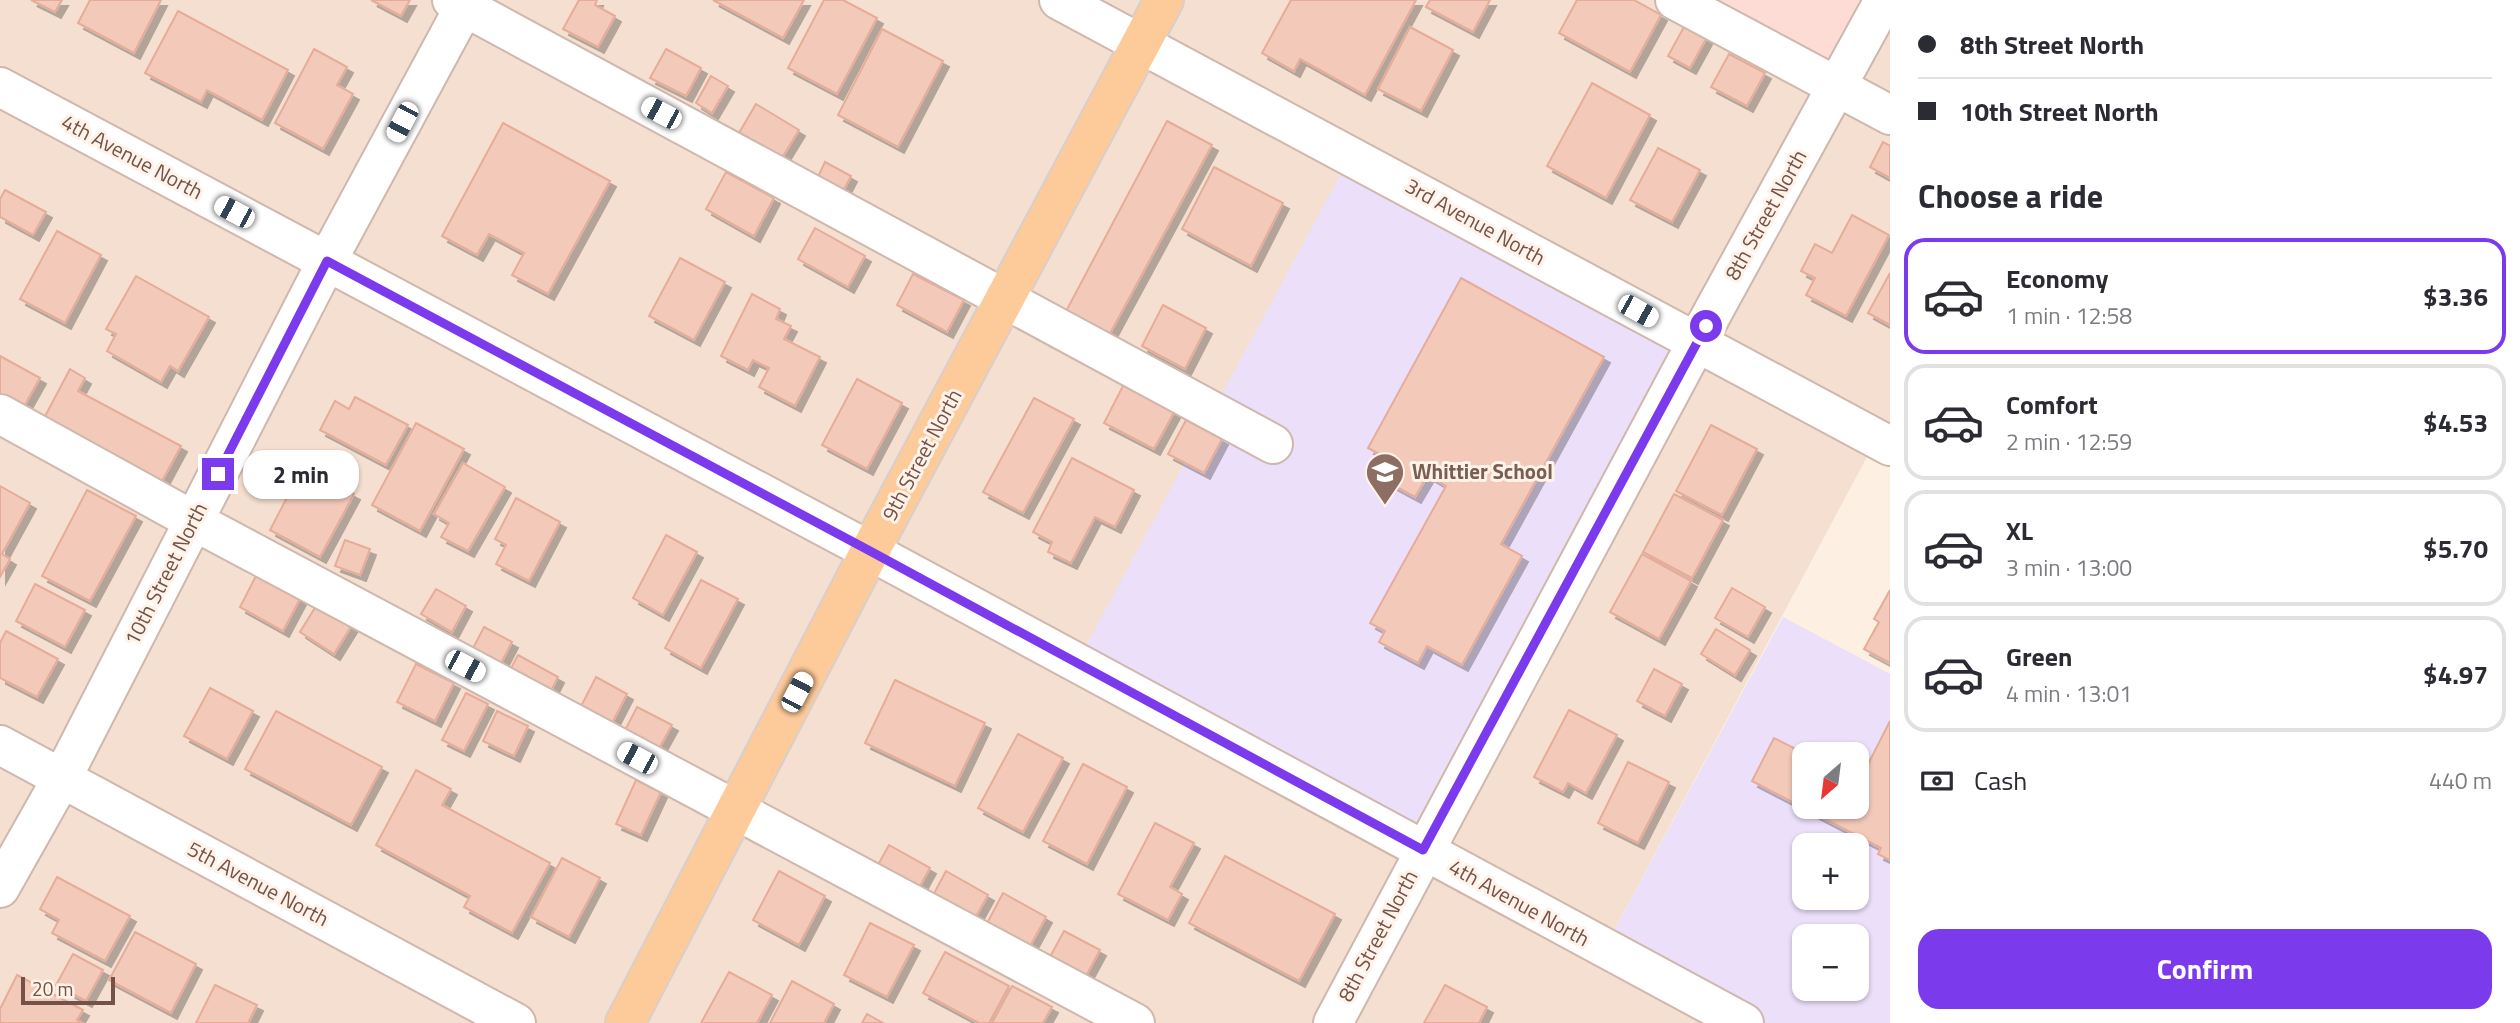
<!DOCTYPE html>
<meta charset="utf-8">
<style>
body{margin:0;font-family:"Titillium Web",sans-serif;background:#f7f7f7;color:#2b2b33;height:100vh;display:flex;flex-direction:column;font-size:26px;white-space:nowrap}
*{box-sizing:border-box;margin:0}
p{font-size:23px;color:#7c7c81}
.icon{flex:none;width:38px;height:38px;fill:none;stroke:currentColor;stroke-width:2;stroke-linecap:round;stroke-linejoin:round}
.map{position:relative;flex:1;overflow:hidden}
.drawer{display:flex;flex-direction:column;background:#fff;width:630px}
.drawer>*{flex:none}
.guide{display:grid;align-content:center;height:154px;padding:0 28px;background:#fff}
.needle{width:46px;rotate:208deg}
.tools{position:absolute;left:1792px;top:742px;display:grid;gap:14px}
.tools a{display:grid;place-items:center;width:77px;height:77px;border-radius:14px;background:#fff;box-shadow:0 2px 5px #0004;font-size:35px}
.scale{position:absolute;left:21px;bottom:18px;width:94px;box-sizing:border-box;padding-left:7px;border:4px solid #755248;border-top:0;font-size:19px;line-height:24px;white-space:nowrap;color:#755248;-webkit-text-stroke:5px #fff3e9;paint-order:stroke}
.end{position:absolute;width:32px;height:32px;margin:-16px;border:9px solid #7c3aed;background:#fff;box-shadow:0 0 0 4px #fff}
.from{border-radius:50%}
.bubble{position:absolute;height:49px;border-radius:21px;background:#fff;box-shadow:0 2px 5px #0004;font-size:23px;font-weight:700;line-height:49px;text-align:center}
.car{position:absolute;width:21px;height:42px;margin:-21px -10px;border-radius:9px;box-shadow:0 0 5px 2px #0007;background:linear-gradient(#fff 24%,#345 0 40%,#fff 0 76%,#345 0 86%,#fff 0)}
.guide b{display:flex;align-items:center;gap:24px;height:66px;font-size:26px}
.guide b+b{border-top:2px solid #e1e1e2}
.guide i{width:18px;height:18px;background:#2b2b33}
ul{padding:0;list-style:none}
li{display:flex;align-items:center;gap:21px;height:116px;margin:0 14px 10px;padding:0 14px;border:4px solid #e1e1e2;border-radius:21px}
li div{flex:1}
li b{display:block;font-size:26px}
li em{font-style:normal;font-weight:700}
li.selected{border-color:#7c3aed}
li>.icon{width:63px;height:63px;stroke-width:1.5}
h2{padding:0 28px;font-size:32px;line-height:84px}
.pay{display:flex;align-items:center;gap:18px;height:77px;padding:0 28px;font-size:26px}
.pay p{margin-inline-start:auto}
.action{display:flex;gap:14px;margin-top:auto;padding:14px 28px}
.action a{flex:1;height:80px;border-radius:21px;background:#7c3aed;color:#fff;font-size:28px;font-weight:700;line-height:80px;text-align:center}
main{display:flex;flex:1;min-height:0}
.map>svg:first-child{display:block}
.residential{fill:#f4dfd1}
.commercial{fill:#fddcd6}
.education{fill:#ecdff9;fill-rule:evenodd}
.building{fill:#f3c9b9;stroke:#e6ac99;stroke-width:2;filter:url(#shadow)}
.lines{fill:none;stroke-linecap:round;stroke-linejoin:round}
.minor-casing{stroke:#d0b7ac;stroke-width:42}
.major-casing{stroke:#d8cfcc;stroke-width:42}
.minor{stroke:#fff;stroke-width:38}
.major{stroke:#fdca99;stroke-width:38}
.route{stroke:#7c3aed;stroke-width:9}
.labels{text-anchor:middle;stroke-width:6;stroke-linejoin:round;paint-order:stroke}
.street-label{font-size:21px;fill:#755248;stroke:#fff3e9}
.education-label{font-size:21px;font-weight:bold;fill:#785e54;stroke:#fff3e9;text-anchor:start}
</style>
<main>
<div class="map">
<svg width="1890" height="1023" viewBox="0 0 1890 1023">
<defs>
<filter id="shadow"><feDropShadow dx="6" dy="6" stdDeviation="0" flood-color="#0004"/></filter>
</defs>
<rect width="100%" height="100%" fill="#fdefe2"/>
<path class="residential" d="M0,0H1890V446L1876,440L1604,949L1744,1023H0Z"/>
<path class="commercial" d="M1675,0H1884L1837,86Z"/>
<g class="education">
<path d="M1351,155L1697,341L1423,851L1076,664Z"/>
<path d="M1783,617L1890,674V1023H1744L1604,949ZM1804,754H1857V807H1804ZM1804,845H1857V898H1804ZM1804,936H1857V989H1804Z"/>
</g>
<g class="building">
<path d="M31,0H62L55,12Z"/>
<path d="M90,0H161L134,53L78,23Z"/>
<path d="M371,0H410L401,16Z"/>
<path d="M579,0H597L595,5L615,16L598,47L563,29Z"/>
<path d="M713,0H804L783,38Z"/>
<path d="M824,0H843L877,18L837,94L788,68Z"/>
<path d="M1291,0H1416L1365,95L1300,59L1294,71L1262,53Z"/>
<path d="M1430,0H1490L1473,32L1426,7Z"/>
<path d="M1577,0H1634L1661,15L1630,72L1559,33Z"/>
<path d="M178,11L288,70L262,120L207,90L201,102L145,73Z"/>
<path d="M1685,25L1707,37L1690,68L1668,56Z"/>
<path d="M1410,27L1453,50L1421,111L1378,89Z"/>
<path d="M882,29L943,61L898,147L838,115Z"/>
<path d="M314,49L347,67L337,85L353,94L323,149L275,123Z"/>
<path d="M666,49L701,68L686,96L650,78Z"/>
<path d="M1729,54L1765,73L1747,106L1711,87Z"/>
<path d="M711,76L728,86L712,113L696,103Z"/>
<path d="M1592,83L1650,115L1606,198L1547,166Z"/>
<path d="M756,104L799,130L782,158L739,133Z"/>
<path d="M1167,121L1212,145L1107,339L1064,315Z"/>
<path d="M503,123L610,181L548,294L512,275L524,253L489,234L477,255L442,236Z"/>
<path d="M1883,142L1890,146V178L1870,167Z"/>
<path d="M1658,148L1700,170L1672,222L1630,200Z"/>
<path d="M825,162L851,176L841,195L816,181Z"/>
<path d="M1214,167L1283,203L1251,266L1182,229Z"/>
<path d="M726,172L774,198L754,236L706,209Z"/>
<path d="M5,190L46,212L33,235L0,217V199Z"/>
<path d="M1852,215L1889,235L1846,316L1806,295L1815,278L1801,271L1815,244L1832,253Z"/>
<path d="M815,228L865,256L848,287L798,259Z"/>
<path d="M57,231L101,255L65,323L20,299Z"/>
<path d="M680,258L725,282L694,340L649,316Z"/>
<path d="M1890,273V325L1868,313Z"/>
<path d="M913,274L964,300L947,332L897,305Z"/>
<path d="M136,276L209,317L178,371L170,366L161,382L107,351L116,334L106,329Z"/>
<path d="M1461,278L1604,357L1501,544L1522,556L1462,665L1427,646L1418,663L1379,642L1385,631L1370,623L1446,486L1428,475L1415,497L1382,479L1392,461L1368,448Z"/>
<path d="M752,294L780,309L776,319L791,326L784,339L820,357L795,406L759,387L769,368L753,360L748,370L721,356Z"/>
<path d="M1163,305L1206,328L1185,369L1142,346Z"/>
<path d="M0,356L40,378L22,410L0,398Z"/>
<path d="M70,369L85,378L78,391L181,446L161,483L43,420Z"/>
<path d="M1127,378L1178,405L1154,449L1104,423Z"/>
<path d="M857,379L902,403L867,469L822,445Z"/>
<path d="M355,397L408,425L386,465L320,430L335,401L349,409Z"/>
<path d="M1034,398L1074,419L1023,513L983,492Z"/>
<path d="M1186,420L1222,439L1204,473L1168,454Z"/>
<path d="M416,423L464,449L420,531L372,505Z"/>
<path d="M1711,425L1757,449L1722,515L1676,491Z"/>
<path d="M1072,458L1134,490L1115,527L1095,517L1071,563L1048,552L1052,542L1033,532Z"/>
<path d="M463,463L505,487L468,551L441,537L449,523L434,514Z"/>
<path d="M303,467L354,494L320,557L270,530Z"/>
<path d="M0,486L30,503L2,554L10,559L0,577Z"/>
<path d="M87,490L136,516L90,601L42,576Z"/>
<path d="M1674,494L1723,520L1692,578L1643,552Z"/>
<path d="M516,498L560,522L529,581L496,564L506,545L495,539Z"/>
<path d="M666,535L697,552L663,615L633,598Z"/>
<path d="M345,540L370,549L360,575L335,566Z"/>
<path d="M1642,554L1691,581L1659,639L1610,612Z"/>
<path d="M257,574L301,597L283,631L240,607Z"/>
<path d="M701,580L738,599L701,668L665,648Z"/>
<path d="M35,584L85,610L65,647L16,621Z"/>
<path d="M1732,588L1765,607L1748,637L1715,618Z"/>
<path d="M436,589L466,606L452,632L421,614Z"/>
<path d="M1890,590V663L1864,649L1879,622L1874,619Z"/>
<path d="M318,603L352,625L334,654L300,632Z"/>
<path d="M484,627L512,642L499,667L471,652Z"/>
<path d="M1716,629L1750,650L1735,675L1701,654Z"/>
<path d="M6,631L58,659L37,697L0,678V643Z"/>
<path d="M518,655L558,677L550,693L509,672Z"/>
<path d="M416,664L454,683L435,721L397,702Z"/>
<path d="M1654,669L1682,684L1665,716L1637,701Z"/>
<path d="M596,677L627,694L610,727L579,710Z"/>
<path d="M895,680L985,723L955,786L865,743Z"/>
<path d="M210,688L253,711L227,759L184,736Z"/>
<path d="M466,693L488,704L464,751L442,740Z"/>
<path d="M637,707L672,725L656,754L622,736Z"/>
<path d="M1569,710L1617,735L1586,793L1568,783L1563,792L1534,777Z"/>
<path d="M276,711L382,767L351,825L245,769Z"/>
<path d="M497,711L528,726L514,756L483,741Z"/>
<path d="M1890,721V860L1878,854L1881,848L1752,781L1774,738L1806,754L1804,807H1857V781L1859,782Z"/>
<path d="M1018,734L1063,758L1023,832L978,808Z"/>
<path d="M1628,762L1669,782L1638,843L1598,823Z"/>
<path d="M1083,764L1127,787L1087,864L1043,841Z"/>
<path d="M416,770L451,789L442,805L550,863L512,933L464,907L470,896L376,845Z"/>
<path d="M636,780L661,792L641,835L616,824Z"/>
<path d="M1155,823L1194,843L1170,887L1182,894L1168,920L1118,894Z"/>
<path d="M889,845L930,868L915,895L874,872Z"/>
<path d="M1225,856L1335,914L1299,981L1189,923Z"/>
<path d="M562,858L600,878L569,937L531,917Z"/>
<path d="M779,871L825,896L799,945L753,920Z"/>
<path d="M946,871L988,895L972,924L930,901Z"/>
<path d="M57,877L130,916L105,961L52,933L59,920L40,909Z"/>
<path d="M1003,893L1046,917L1028,950L985,927Z"/>
<path d="M870,923L914,945L887,997L844,975Z"/>
<path d="M1064,931L1100,950L1081,985L1045,966Z"/>
<path d="M135,932L196,964L171,1013L109,980Z"/>
<path d="M945,952L1009,986L989,1023H979L923,993Z"/>
<path d="M73,954L103,970L86,1001L56,985Z"/>
<path d="M729,972L772,995L757,1023H701Z"/>
<path d="M17,975L83,1010L77,1020L82,1023H0V1009Z"/>
<path d="M792,981L834,1004L824,1023H770Z"/>
<path d="M215,985L257,1005L248,1023H196Z"/>
<path d="M1445,985L1487,1007L1479,1023H1424Z"/>
<path d="M1012,986L1052,1007L1043,1023H992Z"/>
<path d="M867,1014L883,1023H862Z"/>
</g>
<g class="lines">
<g class="minor-casing">
<g id="minor">
<path d="M452,0L1273,444"/>
<path d="M1059,0L1890,446"/>
<path d="M1675,0L1890,115"/>
<path d="M0,87L870,551L1744,1023"/>
<path d="M0,414L194,521L1135,1023"/>
<path d="M0,745L516,1023"/>
<path d="M0,888L62,778L327,261L468,0"/>
<path d="M1333,1023L1714,310L1884,0"/>
</g>
</g>
<g class="major-casing">
<path id="major" d="M625,1023L870,551L1164,0"/>
</g>
<use href="#minor" class="minor"/>
<use href="#major" class="major"/>
</g>
<g class="lines">
<path class="route" d="M218,474L327,261L870,551L1423,850L1706,326"/>
</g>
<defs>
<g id="school-pin" transform="scale(2.0125)"><path d="M0 17L-7.5 6A9.5 9.5 0 1 1 7.5 6Z" fill="#8d6e63" stroke="#fff3e9"/><path d="M0-5L7-2L0 1L-7-2ZM-4 1L0 2.5L4 1V4Q0 6-4 4Z" fill="#fff"/></g>
</defs>
<g fill-rule="evenodd">
<use href="#school-pin" x="1385" y="472"/>
</g>
<g class="labels">
<g class="street-label">
<text transform="translate(132 157) rotate(28)" y="7">4th Avenue North</text>
<text transform="translate(1766 215) rotate(-61)" y="7">8th Street North</text>
<text transform="translate(1475 222) rotate(29)" y="7">3rd Avenue North</text>
<text transform="translate(922 455) rotate(-62)" y="7">9th Street North</text>
<text transform="translate(166 574) rotate(-63)" y="7">10th Street North</text>
<text transform="translate(258 884) rotate(28)" y="7">5th Avenue North</text>
<text transform="translate(1519 903) rotate(29)" y="7">4th Avenue North</text>
<text transform="translate(1378 936) rotate(-62)" y="7">8th Street North</text>
</g>
<g class="education-label">
<text x="1412" y="479">Whittier School</text>
</g>
</g>
</svg>
<div class="tools">
<a><svg class="needle" viewBox="-14 -14 28 28"><path d="M0-13l5 13h-10z" fill="#e53935"/><path d="M0 13l5-13h-10z" fill="#7c7c81"/></svg></a>
<a>+</a>
<a>−</a>
</div>
<div class="scale">20 m</div>
<i class="end from" style="left:1706px;top:326px"></i>
<i class="end" style="left:218px;top:474px"></i>
<div class="bubble" style="left:243px;top:450px;width:116px">2 min</div>
<i class="car" style="left:661px;top:113px;rotate:298deg"></i>
<i class="car" style="left:402px;top:122px;rotate:208deg"></i>
<i class="car" style="left:234px;top:212px;rotate:298deg"></i>
<i class="car" style="left:1638px;top:311px;rotate:119deg"></i>
<i class="car" style="left:465px;top:666px;rotate:118deg"></i>
<i class="car" style="left:797px;top:692px;rotate:28deg"></i>
<i class="car" style="left:637px;top:758px;rotate:298deg"></i>
</div>
<section class="drawer">
<div class="guide">
<b><i class="from"></i>8th Street North</b>
<b><i></i>10th Street North</b>
</div>
<h2>Choose a ride</h2>
<ul>
<li class="selected"><svg class="icon" aria-label="car" viewBox="0 0 24 24"><path d="M5 17H2v-5l4-1 3-4h7l3 4 3 1v5h-3M9 17h6M6 11h13"/><circle cx="7" cy="17" r="2"/><circle cx="17" cy="17" r="2"/></svg><div><b>Economy</b><p>1 min · 12:58</p></div><em>$3.36</em></li>
<li><svg class="icon" aria-label="car" viewBox="0 0 24 24"><path d="M5 17H2v-5l4-1 3-4h7l3 4 3 1v5h-3M9 17h6M6 11h13"/><circle cx="7" cy="17" r="2"/><circle cx="17" cy="17" r="2"/></svg><div><b>Comfort</b><p>2 min · 12:59</p></div><em>$4.53</em></li>
<li><svg class="icon" aria-label="car" viewBox="0 0 24 24"><path d="M5 17H2v-5l4-1 3-4h7l3 4 3 1v5h-3M9 17h6M6 11h13"/><circle cx="7" cy="17" r="2"/><circle cx="17" cy="17" r="2"/></svg><div><b>XL</b><p>3 min · 13:00</p></div><em>$5.70</em></li>
<li><svg class="icon" aria-label="car" viewBox="0 0 24 24"><path d="M5 17H2v-5l4-1 3-4h7l3 4 3 1v5h-3M9 17h6M6 11h13"/><circle cx="7" cy="17" r="2"/><circle cx="17" cy="17" r="2"/></svg><div><b>Green</b><p>4 min · 13:01</p></div><em>$4.97</em></li>
</ul>
<div class="pay"><svg class="icon" aria-label="cash" viewBox="0 0 24 24"><path d="M3 7h18v10H3z"/><circle cx="12" cy="12" r="2"/></svg>Cash<p>440 m</p></div>
<div class="action"><a>Confirm</a></div>
</section>
</main>
